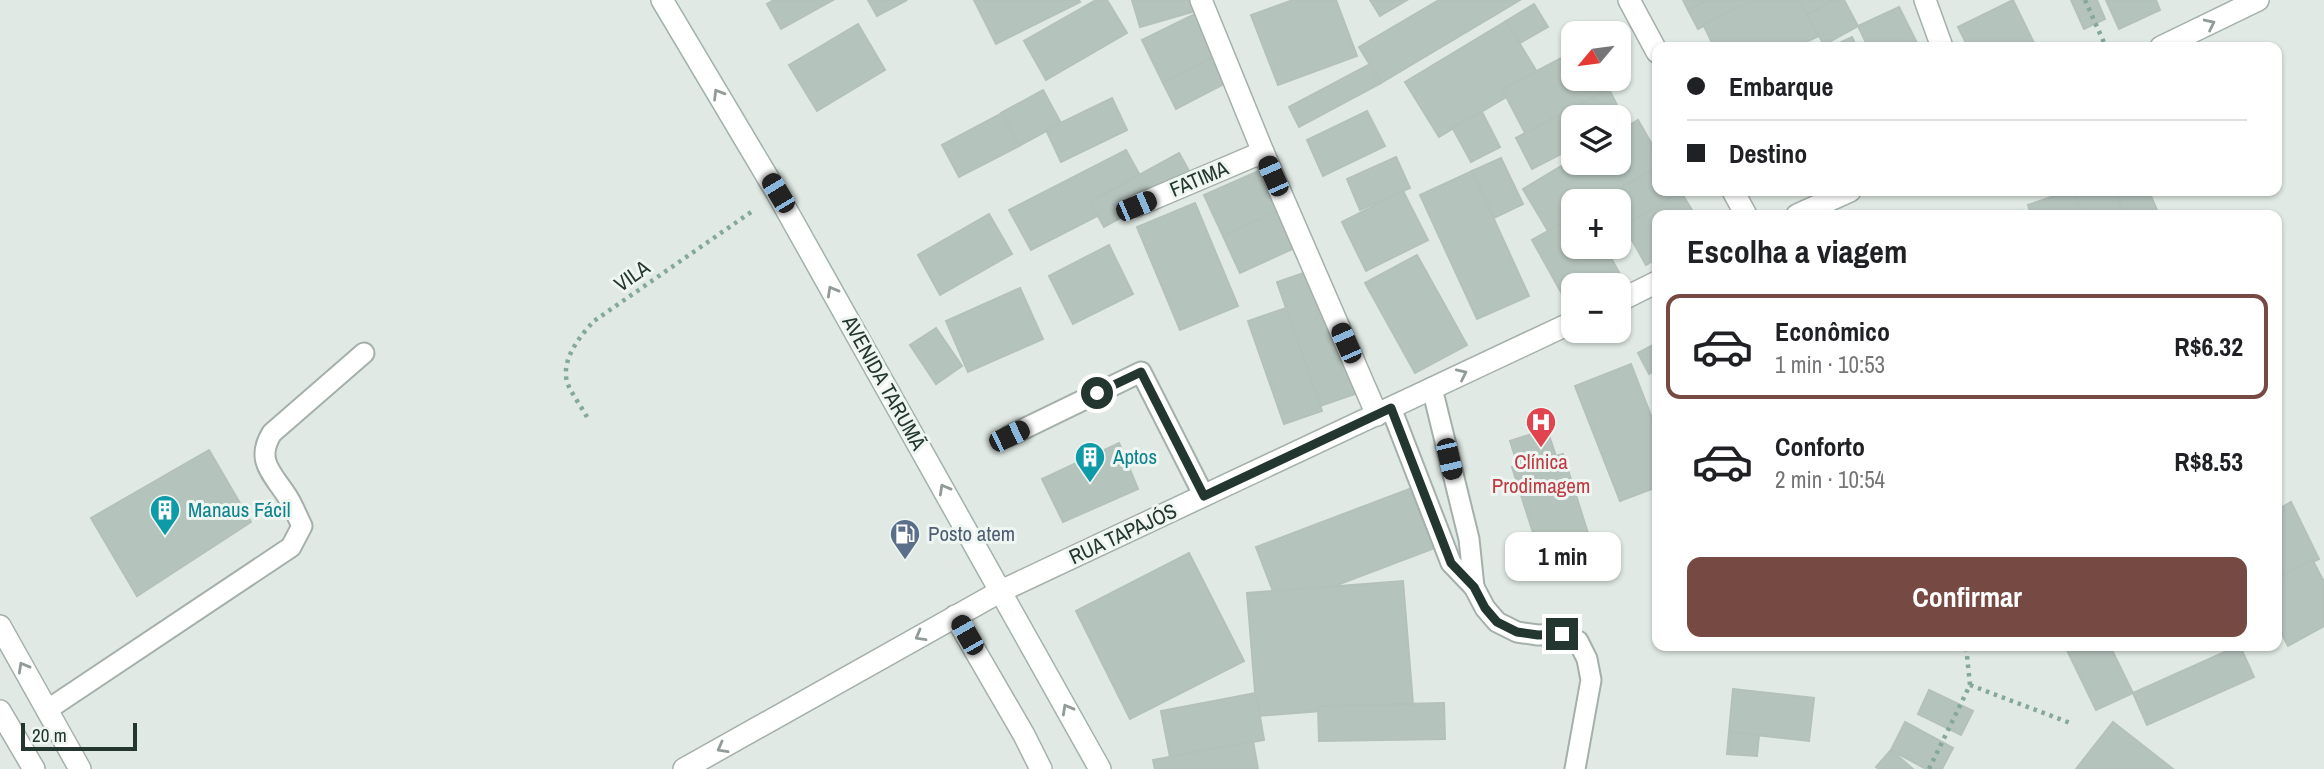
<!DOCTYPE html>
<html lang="pt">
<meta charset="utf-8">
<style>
body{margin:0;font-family:"Archivo Narrow",sans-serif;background:#f2f2f2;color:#202124;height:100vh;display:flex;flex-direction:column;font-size:26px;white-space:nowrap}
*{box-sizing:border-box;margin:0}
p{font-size:23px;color:#757577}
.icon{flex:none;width:38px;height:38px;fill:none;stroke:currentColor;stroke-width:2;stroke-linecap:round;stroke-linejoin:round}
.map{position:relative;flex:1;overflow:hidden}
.details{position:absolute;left:1652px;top:210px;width:630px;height:441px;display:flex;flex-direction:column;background:#fff;border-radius:14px;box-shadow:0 2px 5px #0004}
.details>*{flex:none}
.banner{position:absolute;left:1652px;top:42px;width:630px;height:154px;border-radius:14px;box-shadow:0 2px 5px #0004;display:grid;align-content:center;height:154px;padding:0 35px;background:#fff}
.needle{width:46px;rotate:241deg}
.buttons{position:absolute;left:1561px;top:21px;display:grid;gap:14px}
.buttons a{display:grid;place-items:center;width:70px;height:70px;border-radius:14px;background:#fff;box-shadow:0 2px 5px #0004;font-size:35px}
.scale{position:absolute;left:21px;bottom:18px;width:116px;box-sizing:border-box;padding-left:7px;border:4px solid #233730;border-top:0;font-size:19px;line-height:24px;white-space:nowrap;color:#233730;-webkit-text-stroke:5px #eff6f2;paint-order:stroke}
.end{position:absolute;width:32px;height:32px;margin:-16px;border:9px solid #233730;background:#fff;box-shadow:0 0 0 4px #fff}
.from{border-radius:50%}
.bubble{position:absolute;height:49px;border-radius:14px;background:#fff;box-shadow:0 2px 5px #0004;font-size:23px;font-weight:700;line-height:49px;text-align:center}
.car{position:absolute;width:21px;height:42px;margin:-21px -10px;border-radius:9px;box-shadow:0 0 5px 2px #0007;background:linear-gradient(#222 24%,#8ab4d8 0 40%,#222 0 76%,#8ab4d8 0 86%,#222 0)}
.banner b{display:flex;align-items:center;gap:24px;height:66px;font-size:26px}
.banner b+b{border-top:2px solid #e0e0e0}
.banner i{width:18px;height:18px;background:#202124}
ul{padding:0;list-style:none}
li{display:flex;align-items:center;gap:21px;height:105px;margin:0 14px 10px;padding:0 21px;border:4px solid transparent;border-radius:14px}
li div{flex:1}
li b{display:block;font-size:26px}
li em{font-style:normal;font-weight:700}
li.current{border-color:#764a42}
li>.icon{width:63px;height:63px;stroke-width:1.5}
h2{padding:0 35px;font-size:32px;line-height:84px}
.action{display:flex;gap:14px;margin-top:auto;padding:14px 35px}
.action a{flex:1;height:80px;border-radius:14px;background:#764a42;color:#fff;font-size:28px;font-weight:700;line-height:80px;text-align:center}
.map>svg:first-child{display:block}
.building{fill:#b5c3bd;stroke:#b3c1ba;stroke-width:2}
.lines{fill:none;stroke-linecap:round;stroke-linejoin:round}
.service-casing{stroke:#a4b0aa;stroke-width:23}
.minor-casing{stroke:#a4b0aa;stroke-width:24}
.tertiary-casing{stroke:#a4b0aa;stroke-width:24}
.secondary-casing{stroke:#a0b3ab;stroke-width:24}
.path{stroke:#84a89b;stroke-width:4.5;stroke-dasharray:3.5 5;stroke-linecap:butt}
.service{stroke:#fff;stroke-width:19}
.minor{stroke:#fff;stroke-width:21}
.tertiary{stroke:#fff;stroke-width:21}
.secondary{stroke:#fff;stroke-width:21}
.oneway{stroke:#919b98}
.route{stroke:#233730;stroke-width:9}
.labels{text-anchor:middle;stroke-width:6;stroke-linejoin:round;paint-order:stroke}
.street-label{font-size:21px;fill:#233730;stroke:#eff6f2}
.culture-label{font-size:21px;fill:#0d838f;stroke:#eff6f2;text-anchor:start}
.health-label{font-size:21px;fill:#be3a42;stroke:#eff6f2}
.service-label{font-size:21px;fill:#4e5e75;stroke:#eff6f2;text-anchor:start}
</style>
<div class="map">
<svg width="2324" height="769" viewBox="0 0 2324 769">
<rect width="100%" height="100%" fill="#e0e9e4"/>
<g class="building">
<path d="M774,0H833L781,29L767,4Z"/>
<path d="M868,0H907L877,16Z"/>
<path d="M974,0H1079L1080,2L996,44Z"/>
<path d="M1096,0H1107L1127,33L1046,80L1024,41Z"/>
<path d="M1132,0H1206L1209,7L1140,27Z"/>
<path d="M1293,0H1336L1357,56L1278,85L1251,15Z"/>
<path d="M1370,0H1407L1380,16Z"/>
<path d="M1439,0H1520L1381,83L1359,47Z"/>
<path d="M1683,0H1707L1688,10Z"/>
<path d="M1707,0H1757L1698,29L1688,10Z"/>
<path d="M1755,0H1802L1819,36L1795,47H1714L1703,24Z"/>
<path d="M1799,0H1834L1807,15Z"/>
<path d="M1834,0H1844L1858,26L1824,45L1807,15Z"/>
<path d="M2013,0L2036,47H1968L1958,27Z"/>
<path d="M2071,0H2097L2105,19L2084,29Z"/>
<path d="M2106,0H2156L2160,10L2119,29Z"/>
<path d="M1534,4L1548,27L1520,43L1506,21Z"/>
<path d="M1209,7L1230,48L1163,83L1142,40Z"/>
<path d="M1899,7L1919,47H1868L1858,26Z"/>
<path d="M1506,21L1540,77L1439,137L1405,82Z"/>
<path d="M858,24L885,70L817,111L789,65Z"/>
<path d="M1852,37L1857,47H1837L1835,45Z"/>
<path d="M1230,48L1243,74L1176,109L1163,83Z"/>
<path d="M1573,52V79H1603L1609,89L1525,133L1502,89Z"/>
<path d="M1370,64L1381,83L1299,127L1289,107Z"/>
<path d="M1609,89L1625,121L1619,124V117H1573V148L1532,169L1516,138Z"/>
<path d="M1043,90L1061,123L1019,146L1001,113Z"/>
<path d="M1112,98L1127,130L1061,162L1046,130Z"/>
<path d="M1367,111L1385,146L1323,176L1307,140Z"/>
<path d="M1482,112L1500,147L1471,162L1452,127Z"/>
<path d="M1002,113L1019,146L959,177L942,145Z"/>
<path d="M1638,120L1657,153V167L1598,201H1573V216L1548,231L1523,189L1573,159V163H1619V132Z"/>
<path d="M1126,150L1148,190L1031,250L1009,210Z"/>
<path d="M1179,153L1193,178L1104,227L1090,202Z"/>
<path d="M1396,157L1410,188L1360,210L1347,179Z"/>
<path d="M1501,158L1523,204L1494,218L1472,171Z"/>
<path d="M1277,163L1295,203L1223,236L1204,195Z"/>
<path d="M1657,167V191L1680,193L1619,229V201L1601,200Z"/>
<path d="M1472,171L1529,296L1477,319L1420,195Z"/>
<path d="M1403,191L1428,240L1366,271L1342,222Z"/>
<path d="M2069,191H2076L2085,215H2031L2028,205Z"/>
<path d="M2073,191H2115L2125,213L2120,215H2084Z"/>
<path d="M2115,191H2149L2159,215H2125Z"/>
<path d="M1681,192L1695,215H1657V258L1646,265L1624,226Z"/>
<path d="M1195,203L1238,306L1180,330L1137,227Z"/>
<path d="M1295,203L1312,240L1240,273L1223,236Z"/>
<path d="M989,214L1012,254L940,295L918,255Z"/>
<path d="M1573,217V247H1605L1625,283L1619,286L1573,285L1572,312L1532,240Z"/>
<path d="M1109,245L1133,294L1073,324L1049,276Z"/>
<path d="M1417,255L1467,345L1415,373L1365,283Z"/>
<path d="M1324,266L1367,390L1320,406L1277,282Z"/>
<path d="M1020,288L1043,339L968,372L946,321Z"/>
<path d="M1286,308L1322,411L1284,424L1248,321Z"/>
<path d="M936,328L962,366L936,384L910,345Z"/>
<path d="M1657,343V370L1649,374L1638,353Z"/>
<path d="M1631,364L1657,431V487L1620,501L1575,386Z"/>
<path d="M1547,429L1556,456L1563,454L1593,549L1587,551L1592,566L1553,578L1548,562L1543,564L1512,467L1518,466L1510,441Z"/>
<path d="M1119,443L1138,489L1063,522L1042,479Z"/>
<path d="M209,450L251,522L137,596L91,518Z"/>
<path d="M1412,488L1435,548L1279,607L1256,547Z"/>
<path d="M2291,502L2319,559L2277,579V510Z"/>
<path d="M1189,553L1244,661L1130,719L1076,611Z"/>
<path d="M2312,559L2324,582V626L2288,646L2277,625V578Z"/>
<path d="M1403,581L1413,704L1257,716L1247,593Z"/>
<path d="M2065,646H2110L2133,693L2096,710Z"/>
<path d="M2238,646H2240L2254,677L2147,725L2133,693Z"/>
<path d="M1733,689L1814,698L1809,741L1729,732Z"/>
<path d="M1929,690L1973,711L1961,735L1918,714Z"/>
<path d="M1256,693L1264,740L1170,757L1161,711Z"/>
<path d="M1444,703L1445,739L1319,741L1318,706Z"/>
<path d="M1905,722L1953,748L1942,769H1926L1891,750Z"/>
<path d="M2113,722L2173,769H2076Z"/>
<path d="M1729,732L1759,735L1757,756L1727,754Z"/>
<path d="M1253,741L1258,769H1155L1153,760Z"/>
<path d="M1891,750L1913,769H1879L1876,767Z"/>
</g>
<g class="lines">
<g class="service-casing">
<g id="service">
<path d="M1432,388L1469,539L1474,587"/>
<path d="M1391,408L1451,563L1474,587L1485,608L1497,622L1517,632L1538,635L1562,634L1578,641L1587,659L1591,680L1575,769"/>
<path d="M1009,436L1141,372L1204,496"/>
<path d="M47,710L291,547L302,526C297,516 293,505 287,496C272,473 255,460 272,433L364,353"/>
</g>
</g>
<g class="minor-casing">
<g id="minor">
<path d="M1201,0L1263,152L1377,415"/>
<path d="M1629,0L1657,52"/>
<path d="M1925,0L1942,47"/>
<path d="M1733,191L1746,215"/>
<path d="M1136,206L1263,152"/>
<path d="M955,616L1024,735L1041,769"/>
<path d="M0,626L80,769"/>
<path d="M0,711L34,769"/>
<path d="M684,769L1001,591"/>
</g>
</g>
<g class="tertiary-casing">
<g id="tertiary">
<path d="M2161,47L2258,0"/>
<path d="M1797,215L1850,191"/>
<path d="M1619,301L1657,282"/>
<path d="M1001,591L1573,322"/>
</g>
</g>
<g class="secondary-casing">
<path id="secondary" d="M662,0L777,193L1100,769"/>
</g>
<g class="path">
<path d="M2085,0L2106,47"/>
<path d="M587,417C581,406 571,393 567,382C561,359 580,336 594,321L754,210"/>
<path d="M1970,685L2070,723"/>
<path d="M1929,769L1970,685L1966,646"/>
</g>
<use href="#service" class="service"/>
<use href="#minor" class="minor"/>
<use href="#tertiary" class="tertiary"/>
<use href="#secondary" class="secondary"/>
</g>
<defs><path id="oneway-chevron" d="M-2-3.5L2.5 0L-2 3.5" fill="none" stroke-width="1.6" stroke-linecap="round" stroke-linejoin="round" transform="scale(1.75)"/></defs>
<g class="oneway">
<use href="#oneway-chevron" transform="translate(2210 24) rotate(-26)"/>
<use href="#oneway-chevron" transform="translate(718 94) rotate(-121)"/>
<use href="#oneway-chevron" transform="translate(832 291) rotate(-119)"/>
<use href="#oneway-chevron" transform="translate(1462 374) rotate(-25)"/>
<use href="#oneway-chevron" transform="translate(944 489) rotate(-119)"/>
<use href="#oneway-chevron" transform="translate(920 636) rotate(151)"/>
<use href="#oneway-chevron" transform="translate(23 667) rotate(-119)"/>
<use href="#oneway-chevron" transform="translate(1067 709) rotate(-119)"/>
<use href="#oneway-chevron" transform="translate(722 748) rotate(151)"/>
</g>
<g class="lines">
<path class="route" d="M1097,393L1141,372L1204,496L1391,408L1451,563L1474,587L1485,608L1497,622L1517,632L1538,635L1562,634"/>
</g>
<defs>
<g id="hospital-pin" transform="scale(1.575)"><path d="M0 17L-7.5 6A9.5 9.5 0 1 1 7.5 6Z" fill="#e0444e" stroke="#eff6f2"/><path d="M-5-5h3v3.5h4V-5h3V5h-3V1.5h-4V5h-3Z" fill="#fff"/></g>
<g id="building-pin" transform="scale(1.575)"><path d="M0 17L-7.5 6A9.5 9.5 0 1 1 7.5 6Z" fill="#0f9aa8" stroke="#eff6f2"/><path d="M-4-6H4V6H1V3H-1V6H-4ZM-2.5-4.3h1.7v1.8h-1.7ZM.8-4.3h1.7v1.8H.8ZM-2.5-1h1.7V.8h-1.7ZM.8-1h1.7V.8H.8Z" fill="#fff"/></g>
<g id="fuel-pin" transform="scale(1.575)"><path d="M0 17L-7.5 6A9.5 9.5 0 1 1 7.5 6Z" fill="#5c6f8a" stroke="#eff6f2"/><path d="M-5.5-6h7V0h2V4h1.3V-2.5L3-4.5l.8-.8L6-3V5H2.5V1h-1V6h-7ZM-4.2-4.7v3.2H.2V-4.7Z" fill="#fff"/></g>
</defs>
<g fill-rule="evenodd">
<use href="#hospital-pin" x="1541" y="422"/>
<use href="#building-pin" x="1090" y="457"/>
<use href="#building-pin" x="165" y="510"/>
<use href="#fuel-pin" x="905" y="534"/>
</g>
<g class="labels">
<g class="street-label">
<text transform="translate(1199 179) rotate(-23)" y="7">FATIMA</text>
<text transform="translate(632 276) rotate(-35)" y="7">VILA</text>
<text transform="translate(884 383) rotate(61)" y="7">AVENIDA TARUMÃ</text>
<text transform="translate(1123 534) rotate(-25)" y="7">RUA TAPAJÓS</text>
</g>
<g class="culture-label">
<text x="1113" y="464">Aptos</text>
<text x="188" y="517">Manaus Fácil</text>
</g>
<g class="health-label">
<text x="1541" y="469">Clínica<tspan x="1541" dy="24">Prodimagem</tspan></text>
</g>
<g class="service-label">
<text x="928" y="541">Posto atem</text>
</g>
</g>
</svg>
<div class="buttons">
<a><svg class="needle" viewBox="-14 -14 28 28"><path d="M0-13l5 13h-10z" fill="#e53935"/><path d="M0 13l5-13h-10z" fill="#757577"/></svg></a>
<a><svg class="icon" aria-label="layers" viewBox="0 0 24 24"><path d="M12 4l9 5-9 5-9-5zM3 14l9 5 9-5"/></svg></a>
<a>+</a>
<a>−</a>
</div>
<div class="scale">20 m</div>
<i class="end from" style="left:1097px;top:393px"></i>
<i class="end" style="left:1562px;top:634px"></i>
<div class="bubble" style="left:1505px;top:532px;width:116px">1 min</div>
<i class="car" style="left:1273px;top:176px;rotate:336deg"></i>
<i class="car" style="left:778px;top:193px;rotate:329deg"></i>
<i class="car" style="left:1136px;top:206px;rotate:67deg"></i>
<i class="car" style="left:1346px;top:343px;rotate:336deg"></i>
<i class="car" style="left:1009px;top:436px;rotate:64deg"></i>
<i class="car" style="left:1449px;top:459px;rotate:167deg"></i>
<i class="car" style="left:967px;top:635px;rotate:330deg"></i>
<div class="banner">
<b><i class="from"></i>Embarque</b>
<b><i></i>Destino</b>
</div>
<section class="details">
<h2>Escolha a viagem</h2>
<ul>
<li class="current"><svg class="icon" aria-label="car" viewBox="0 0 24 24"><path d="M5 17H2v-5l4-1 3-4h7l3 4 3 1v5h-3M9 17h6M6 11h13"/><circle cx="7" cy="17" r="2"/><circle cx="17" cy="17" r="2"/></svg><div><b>Econômico</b><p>1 min · 10:53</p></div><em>R$6.32</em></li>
<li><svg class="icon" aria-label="car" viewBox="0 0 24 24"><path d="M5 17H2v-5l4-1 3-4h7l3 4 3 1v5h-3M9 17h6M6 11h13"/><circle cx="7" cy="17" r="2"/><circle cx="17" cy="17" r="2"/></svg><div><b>Conforto</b><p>2 min · 10:54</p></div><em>R$8.53</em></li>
</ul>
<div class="action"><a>Confirmar</a></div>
</section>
</div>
